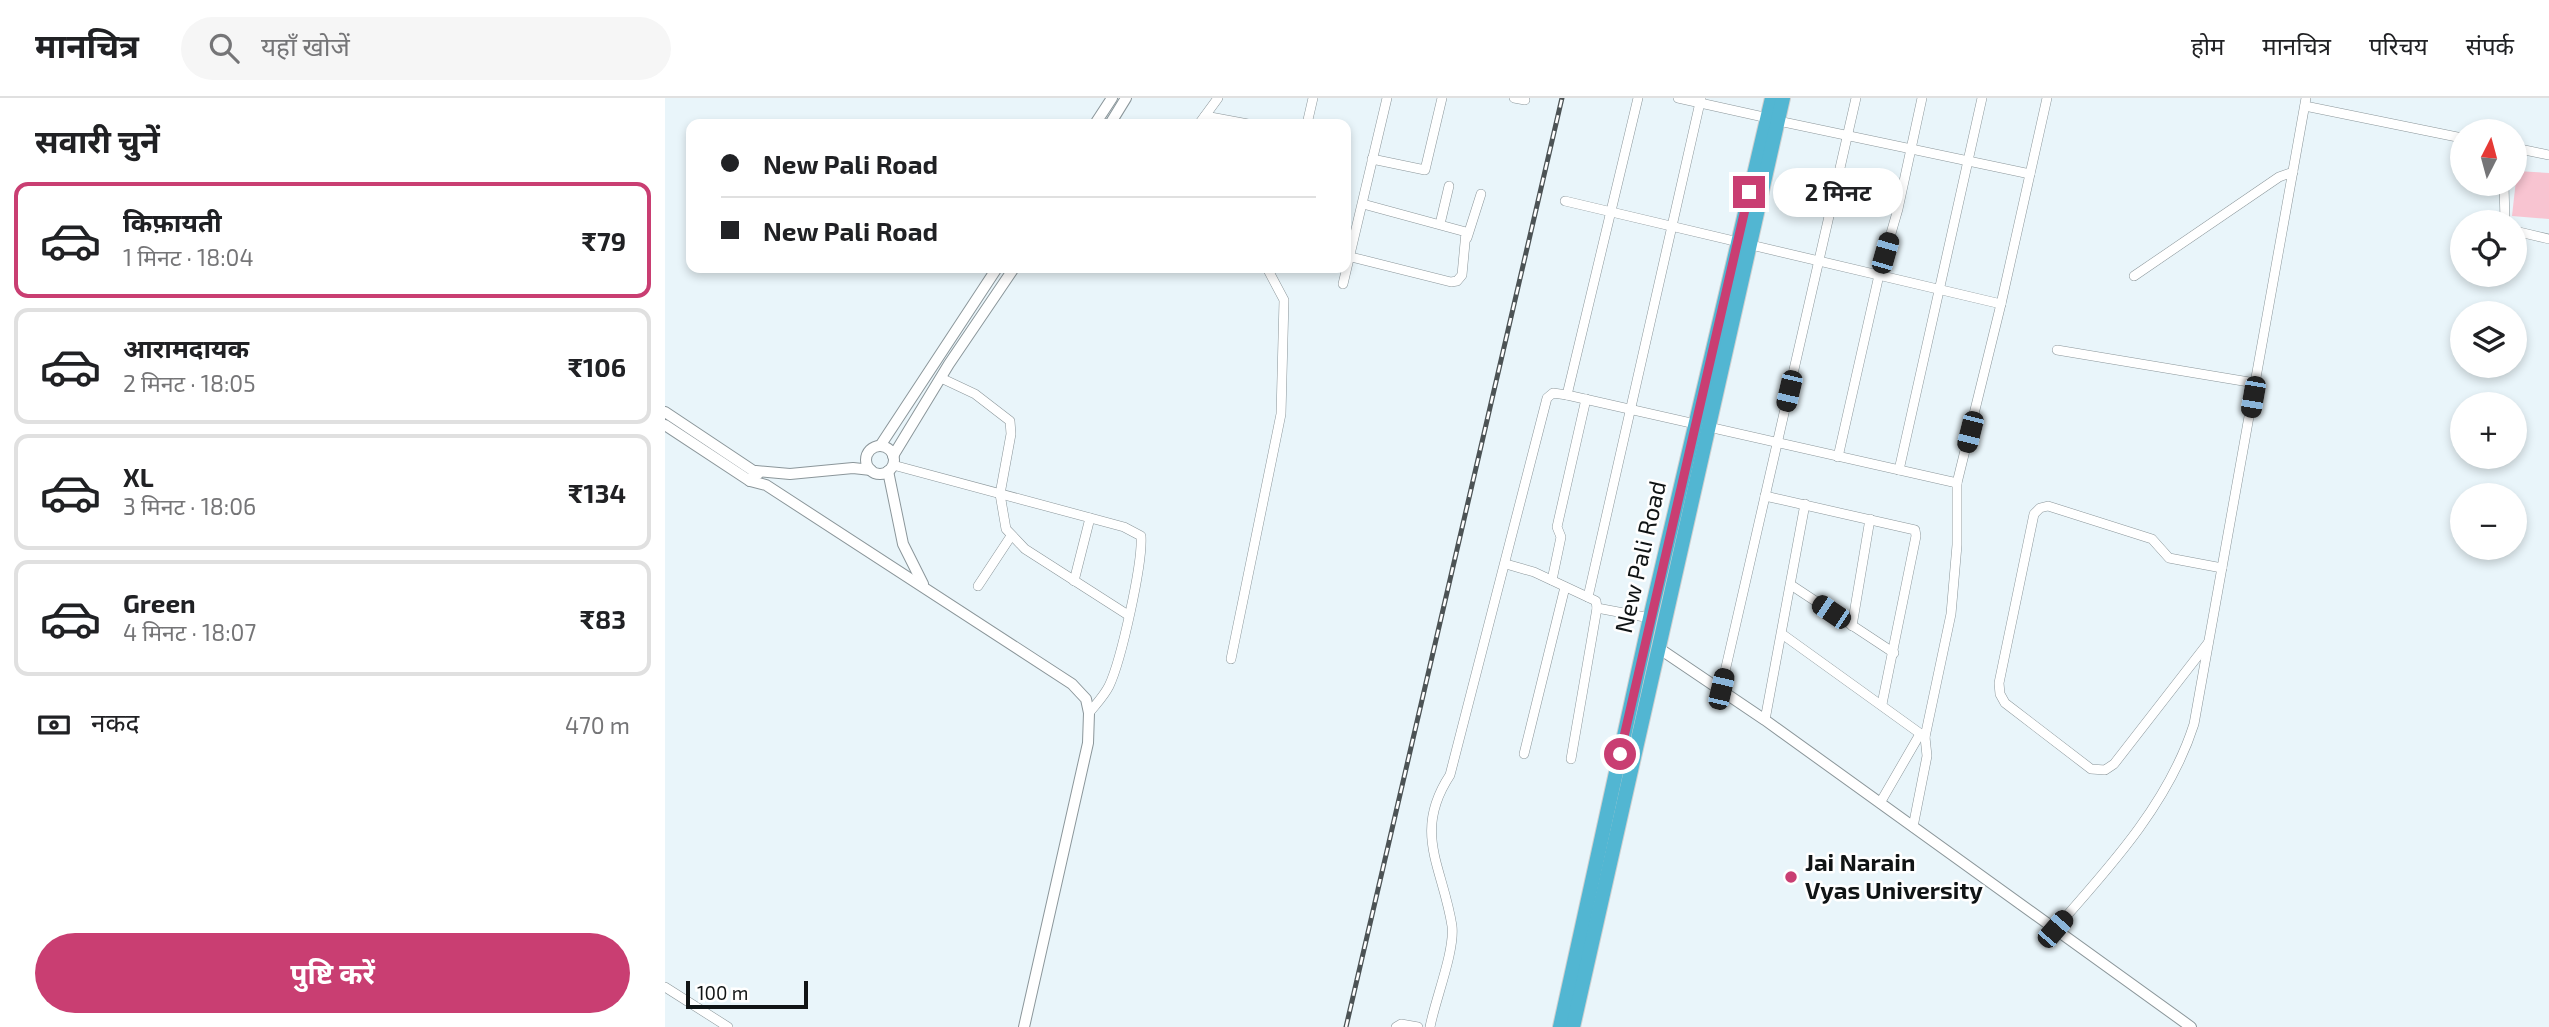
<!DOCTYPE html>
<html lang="hi">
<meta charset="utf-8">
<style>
body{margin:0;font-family:"Exo 2","Noto Sans Devanagari",sans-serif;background:#f6f6f6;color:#202124;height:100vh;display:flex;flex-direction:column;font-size:26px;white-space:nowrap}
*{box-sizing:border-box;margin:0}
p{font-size:23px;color:#757577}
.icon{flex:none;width:38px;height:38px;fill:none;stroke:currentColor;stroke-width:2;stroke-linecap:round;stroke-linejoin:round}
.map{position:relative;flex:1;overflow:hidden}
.details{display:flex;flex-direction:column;background:#fff;width:665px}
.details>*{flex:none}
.guide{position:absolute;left:21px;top:21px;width:665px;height:154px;border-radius:14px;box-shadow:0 4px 10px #0003;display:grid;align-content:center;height:154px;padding:0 35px;background:#fff}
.needle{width:46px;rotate:6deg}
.controls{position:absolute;left:1785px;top:21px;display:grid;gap:14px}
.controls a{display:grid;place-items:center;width:77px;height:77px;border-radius:50%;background:#fff;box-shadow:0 4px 10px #0003;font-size:35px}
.scale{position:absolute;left:21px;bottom:18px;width:122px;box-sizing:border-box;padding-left:7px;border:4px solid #101415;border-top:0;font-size:19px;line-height:24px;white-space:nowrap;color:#101415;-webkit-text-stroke:5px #fff;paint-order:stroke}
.end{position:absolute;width:32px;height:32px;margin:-16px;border:9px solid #c93e72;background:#fff;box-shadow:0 0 0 4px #fff}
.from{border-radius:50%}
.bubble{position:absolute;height:49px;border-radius:24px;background:#fff;box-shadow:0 4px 10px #0003;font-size:23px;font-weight:700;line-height:49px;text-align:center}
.car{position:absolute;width:21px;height:42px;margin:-21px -10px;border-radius:9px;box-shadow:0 0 5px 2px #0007;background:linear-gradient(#222 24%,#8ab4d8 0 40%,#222 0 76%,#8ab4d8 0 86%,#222 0)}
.guide b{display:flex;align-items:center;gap:24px;height:66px;font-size:26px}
.guide b+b{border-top:2px solid #e0e0e0}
.guide i{width:18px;height:18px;background:#202124}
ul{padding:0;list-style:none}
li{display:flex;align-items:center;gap:21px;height:116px;margin:0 14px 10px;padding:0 21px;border:4px solid #e0e0e0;border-radius:14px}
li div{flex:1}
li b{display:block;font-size:26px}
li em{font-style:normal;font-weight:700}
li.on{border-color:#c93e72}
li>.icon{width:63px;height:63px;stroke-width:1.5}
h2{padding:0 35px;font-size:32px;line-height:84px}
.pay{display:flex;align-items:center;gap:18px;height:77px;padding:0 35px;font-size:26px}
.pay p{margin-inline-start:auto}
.action{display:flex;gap:14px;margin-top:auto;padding:14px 35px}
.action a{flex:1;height:80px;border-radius:42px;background:#c93e72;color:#fff;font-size:28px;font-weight:700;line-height:80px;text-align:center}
header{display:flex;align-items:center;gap:42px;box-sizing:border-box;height:98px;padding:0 35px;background:#fff;border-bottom:2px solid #e0e0e0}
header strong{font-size:33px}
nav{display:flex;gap:38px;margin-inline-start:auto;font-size:24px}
.search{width:490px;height:63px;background:#f6f6f6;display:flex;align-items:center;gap:18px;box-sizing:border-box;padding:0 24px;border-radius:38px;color:#757577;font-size:26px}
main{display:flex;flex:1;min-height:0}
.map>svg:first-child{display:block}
.building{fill:#f8c4d1}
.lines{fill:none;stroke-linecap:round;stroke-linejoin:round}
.minor-casing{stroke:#8b969a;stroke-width:10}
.tertiary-casing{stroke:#8b969a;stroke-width:12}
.trunk-casing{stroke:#cfd0d0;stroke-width:16}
.minor{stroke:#fff;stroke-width:9}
.tertiary{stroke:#fff;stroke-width:10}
.trunk{stroke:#52b6d2;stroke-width:14}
.rail-casing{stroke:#4c5355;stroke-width:5}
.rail{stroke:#fff;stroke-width:2.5;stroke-dasharray:8;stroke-linecap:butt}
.route{stroke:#c93e72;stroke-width:9}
.poi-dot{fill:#c93e72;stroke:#fff;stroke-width:2.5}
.labels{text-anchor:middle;stroke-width:5;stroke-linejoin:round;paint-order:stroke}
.street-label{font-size:24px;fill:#101415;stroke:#fff}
.poi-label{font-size:24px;font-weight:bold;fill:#101415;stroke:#fff;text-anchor:start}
</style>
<header>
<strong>मानचित्र</strong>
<div class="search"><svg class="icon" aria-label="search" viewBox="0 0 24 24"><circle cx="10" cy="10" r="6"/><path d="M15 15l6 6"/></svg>यहाँ खोजें</div>
<nav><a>होम</a><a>मानचित्र</a><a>परिचय</a><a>संपर्क</a></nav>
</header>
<main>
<section class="details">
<h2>सवारी चुनें</h2>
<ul>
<li class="on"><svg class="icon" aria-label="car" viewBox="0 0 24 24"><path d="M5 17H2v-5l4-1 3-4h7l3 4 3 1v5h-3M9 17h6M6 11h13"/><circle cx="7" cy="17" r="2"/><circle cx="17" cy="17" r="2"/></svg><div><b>किफ़ायती</b><p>1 मिनट · 18:04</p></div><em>₹79</em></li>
<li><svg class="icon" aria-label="car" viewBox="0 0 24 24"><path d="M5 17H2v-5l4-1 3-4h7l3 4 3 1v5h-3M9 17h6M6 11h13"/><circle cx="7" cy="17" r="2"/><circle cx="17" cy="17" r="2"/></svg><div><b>आरामदायक</b><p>2 मिनट · 18:05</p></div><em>₹106</em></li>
<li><svg class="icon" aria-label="car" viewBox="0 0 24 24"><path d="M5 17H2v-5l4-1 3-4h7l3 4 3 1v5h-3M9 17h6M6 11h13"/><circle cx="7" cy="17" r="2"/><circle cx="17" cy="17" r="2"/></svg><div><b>XL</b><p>3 मिनट · 18:06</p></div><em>₹134</em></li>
<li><svg class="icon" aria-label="car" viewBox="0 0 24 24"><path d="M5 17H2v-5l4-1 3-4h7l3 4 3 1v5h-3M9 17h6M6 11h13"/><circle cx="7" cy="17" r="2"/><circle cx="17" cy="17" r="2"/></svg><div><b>Green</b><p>4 मिनट · 18:07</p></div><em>₹83</em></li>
</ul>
<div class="pay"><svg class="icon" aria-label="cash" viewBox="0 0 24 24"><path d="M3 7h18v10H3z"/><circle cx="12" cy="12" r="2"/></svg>नकद<p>470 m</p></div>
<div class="action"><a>पुष्टि करें</a></div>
</section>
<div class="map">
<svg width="1884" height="929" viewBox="0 0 1884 929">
<rect width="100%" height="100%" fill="#e9f5fa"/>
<path class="building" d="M1852,73L1884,75V121L1847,118Z"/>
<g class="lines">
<g class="minor-casing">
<g id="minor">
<path d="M849,0L860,2"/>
<path d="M973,0L902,297L1292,385"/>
<path d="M1013,0L1103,20"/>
<path d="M1640,8L1797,40"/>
<path d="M540,18L583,26"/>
<path d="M1113,23L1365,76"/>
<path d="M534,26L553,0"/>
<path d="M642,26L648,0"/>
<path d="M1850,50L1884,57"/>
<path d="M707,61L760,72L777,0"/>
<path d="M1839,86L1840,124"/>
<path d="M900,103L1336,206"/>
<path d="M775,126L784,88"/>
<path d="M1850,133L1884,141"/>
<path d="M802,140L816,96"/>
<path d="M686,159L786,184L792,183L797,177L801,134L698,106"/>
<path d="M1469,178L1614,79L1628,74"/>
<path d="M678,186L722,0"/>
<path d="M1392,252L1590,285"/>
<path d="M276,280L310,296L345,323L346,336L335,396L341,431L360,451L463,517"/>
<path d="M1173,359L1214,177L1233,111L1257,0"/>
<path d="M228,367L459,429L476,438C478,465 456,563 444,588C439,598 431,606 424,615"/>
<path d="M1234,372L1317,0"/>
<path d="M1100,398L1250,432L1251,438L1217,606"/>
<path d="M841,466L869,474L931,503L932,510L985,520"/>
<path d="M887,482L896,439L892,429L921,301"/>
<path d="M409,483L425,420"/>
<path d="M1126,487L1229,555"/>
<path d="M313,488L346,438"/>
<path d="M923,499L1036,0"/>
<path d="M1187,528L1205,421"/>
<path d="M1117,536L1260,639"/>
<path d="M1543,545L1449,666L1440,672L1426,671L1340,605L1335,596L1334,585L1369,416L1375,410L1383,408L1487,441L1504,460L1557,470"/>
<path d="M566,561L616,316L619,202L602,170"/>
<path d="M1056,591L1191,0"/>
<path d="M1100,622L1140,406"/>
<path d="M859,656L900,489"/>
<path d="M906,661L932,510"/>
<path d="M1215,705L1255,636"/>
<path d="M1248,729L1262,658L1260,639L1286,516L1292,447V385L1336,206L1382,0"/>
<path d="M1390,831C1444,770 1504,705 1529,626L1641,0"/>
<path d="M0,889L63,929"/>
<path d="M731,929L736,926L753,929"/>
<path d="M765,929C770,902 790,853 787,828C778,769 747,735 785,677L882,300L888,295L902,297"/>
</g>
</g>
<g class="tertiary-casing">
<g id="tertiary">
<path d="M430,26L447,0"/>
<path d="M445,26L461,0"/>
<path d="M0,314L93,376"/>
<path d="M0,327L85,383L101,387L407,586L421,601L424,615L423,645L359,929"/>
<path d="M215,348L332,170"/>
<circle cx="215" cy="362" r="14"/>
<path d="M228,358L284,266L349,170"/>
<path d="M223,373L238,446L258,486"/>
<path d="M85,383L91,373L125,376L188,370L206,372"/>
<path d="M992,549L1100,622L1526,929"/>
</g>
</g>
<g class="trunk-casing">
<g id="trunk">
<path d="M895,929L985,520L1107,0"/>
<path d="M908,929L1118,0"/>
</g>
</g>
<use href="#minor" class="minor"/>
<use href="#tertiary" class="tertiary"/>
<use href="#trunk" class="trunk"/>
<g class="rail-casing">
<path id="rail" d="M681,929L897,0"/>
</g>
<use href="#rail" class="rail"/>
</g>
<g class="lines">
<path class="route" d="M955,656L1084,94"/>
</g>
<circle class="poi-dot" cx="1126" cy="779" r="7"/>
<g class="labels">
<g class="street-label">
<text transform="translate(976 459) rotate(-77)" y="8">New Pali Road</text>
</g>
<g class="poi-label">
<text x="1140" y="773">Jai Narain<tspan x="1140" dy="28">Vyas University</tspan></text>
</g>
</g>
</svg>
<div class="controls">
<a><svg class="needle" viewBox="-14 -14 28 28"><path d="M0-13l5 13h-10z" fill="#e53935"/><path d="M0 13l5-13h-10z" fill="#757577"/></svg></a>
<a><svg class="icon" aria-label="locate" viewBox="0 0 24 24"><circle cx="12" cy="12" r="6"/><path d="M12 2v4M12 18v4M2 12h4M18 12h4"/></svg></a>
<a><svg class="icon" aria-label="layers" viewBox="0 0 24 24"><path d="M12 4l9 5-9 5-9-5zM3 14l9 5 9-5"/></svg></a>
<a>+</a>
<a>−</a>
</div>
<div class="scale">100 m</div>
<i class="end from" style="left:955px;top:656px"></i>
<i class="end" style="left:1084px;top:94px"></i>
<div class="bubble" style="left:1108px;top:70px;width:130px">2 मिनट</div>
<i class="car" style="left:1220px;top:155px;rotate:16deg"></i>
<i class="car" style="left:1124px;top:293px;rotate:193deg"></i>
<i class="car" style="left:1588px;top:299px;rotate:190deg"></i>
<i class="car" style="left:1305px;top:334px;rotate:194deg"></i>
<i class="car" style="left:1166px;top:514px;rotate:304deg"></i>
<i class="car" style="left:1056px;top:591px;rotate:13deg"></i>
<i class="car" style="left:1390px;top:831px;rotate:41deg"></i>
<div class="guide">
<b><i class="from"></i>New Pali Road</b>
<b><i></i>New Pali Road</b>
</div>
</div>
</main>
